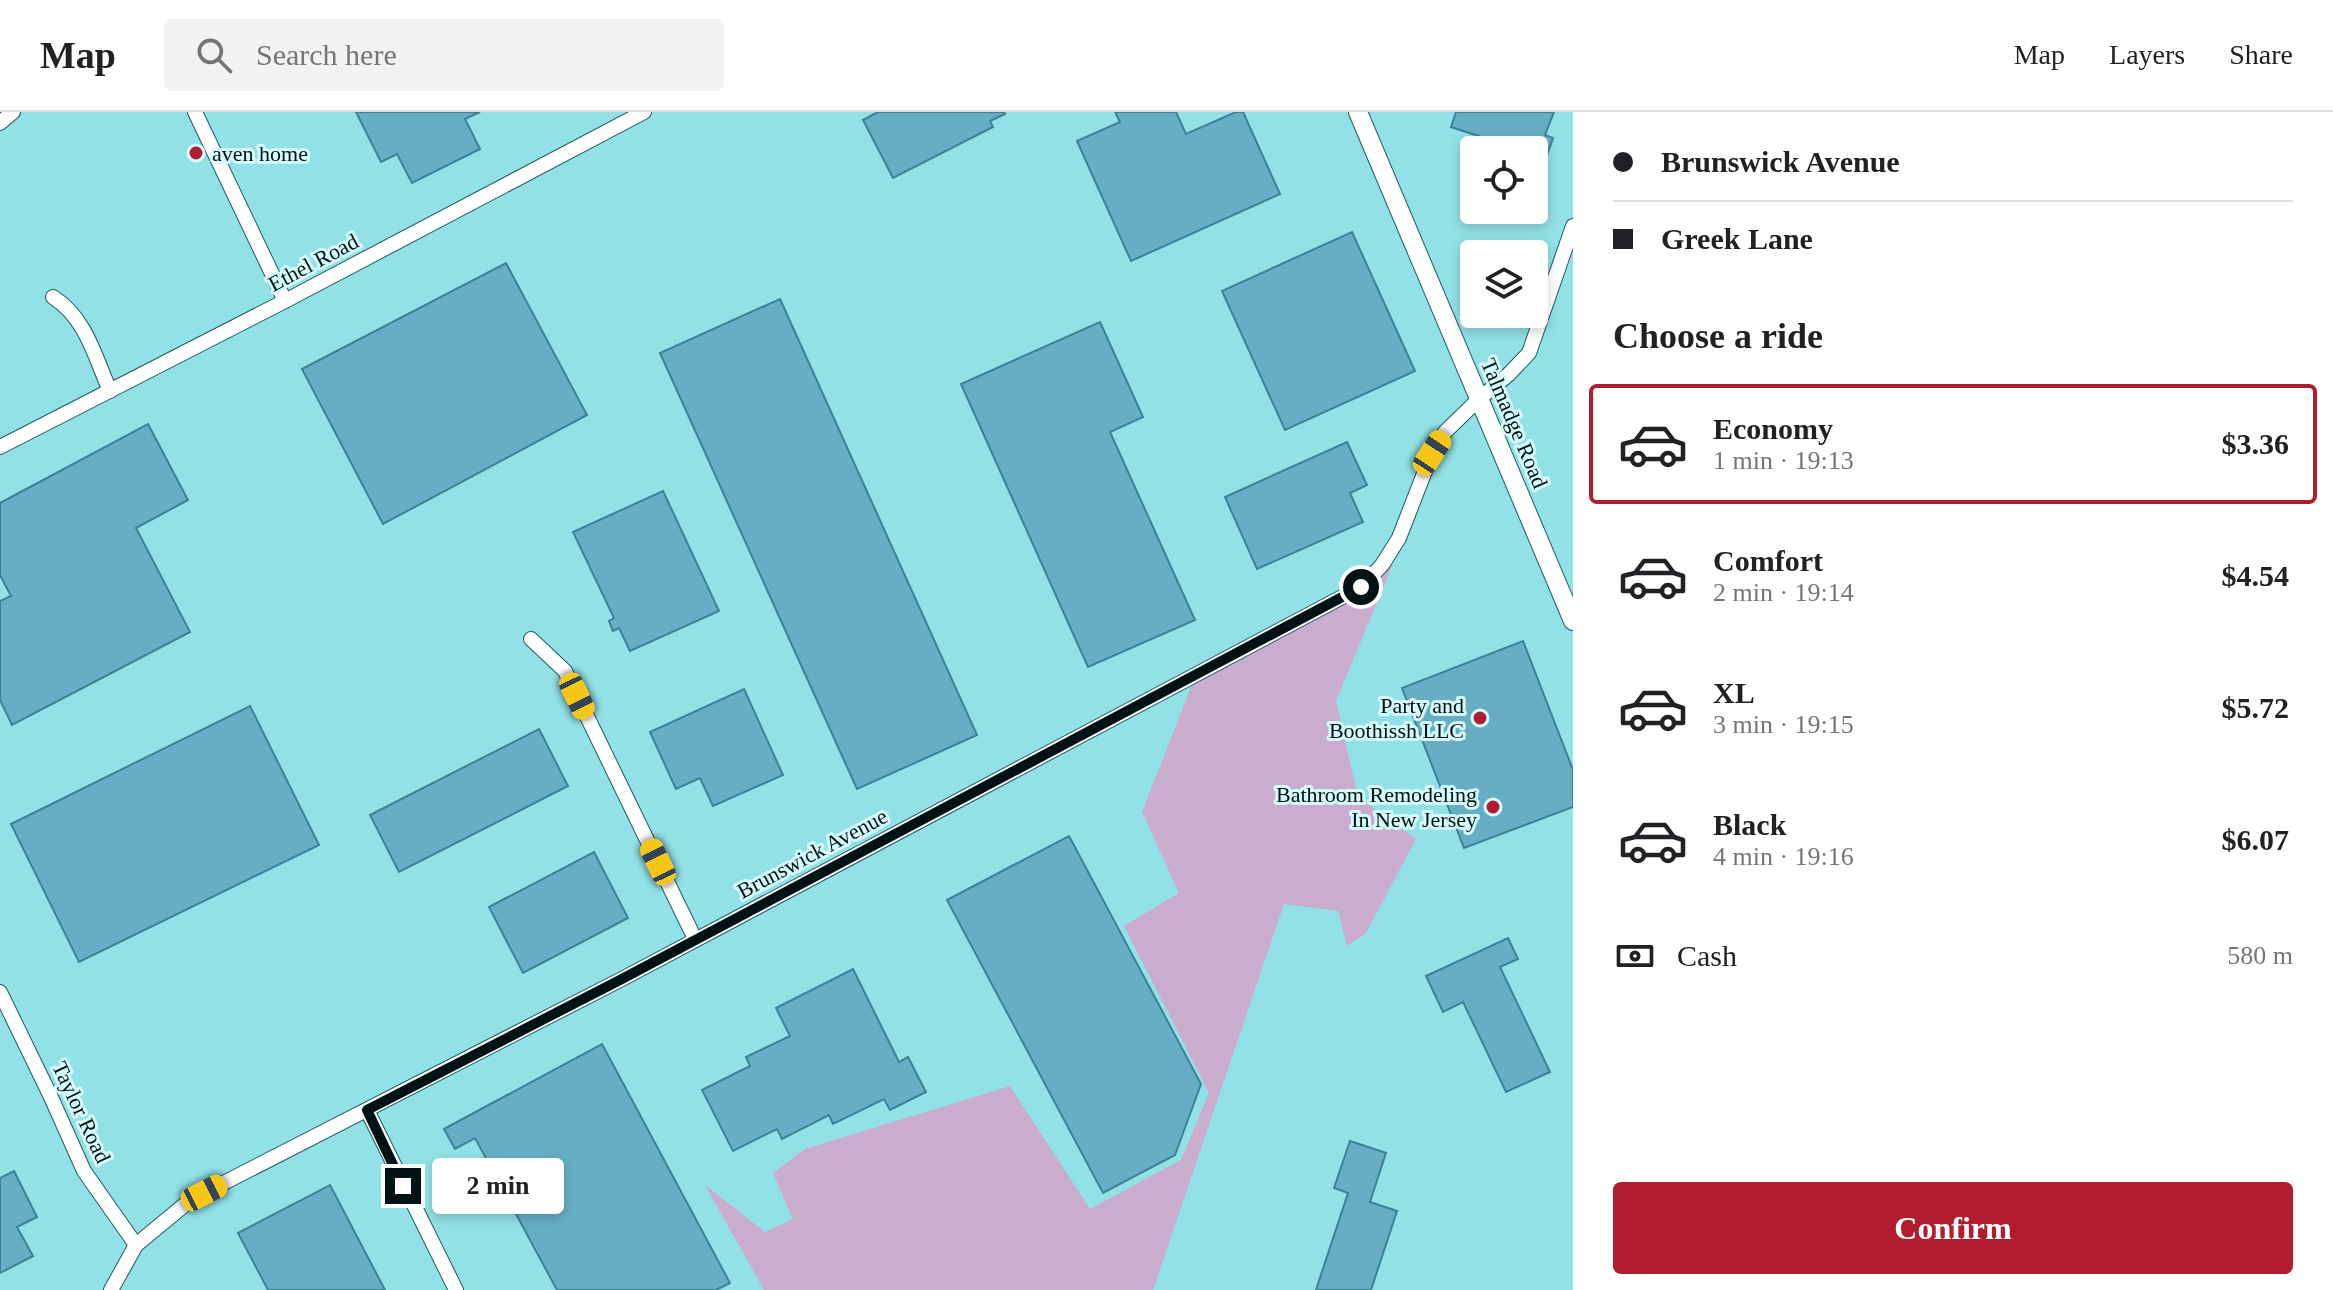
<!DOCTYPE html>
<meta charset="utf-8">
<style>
body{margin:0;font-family:Georgia,serif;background:#f2f2f2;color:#202124;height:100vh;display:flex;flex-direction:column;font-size:30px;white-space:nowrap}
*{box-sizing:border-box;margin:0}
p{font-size:26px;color:#757577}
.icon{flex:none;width:44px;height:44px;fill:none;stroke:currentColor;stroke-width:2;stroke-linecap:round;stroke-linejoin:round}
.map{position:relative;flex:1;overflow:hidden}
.panel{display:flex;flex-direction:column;background:#fff;width:760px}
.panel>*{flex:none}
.guide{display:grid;align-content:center;height:176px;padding:0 40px;background:#fff}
.fabs{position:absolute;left:1460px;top:24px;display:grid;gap:16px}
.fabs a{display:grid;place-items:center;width:88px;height:88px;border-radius:8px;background:#fff;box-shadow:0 4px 12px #0003;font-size:40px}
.end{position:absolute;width:36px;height:36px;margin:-18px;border:10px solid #001214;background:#fff;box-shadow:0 0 0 4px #fff}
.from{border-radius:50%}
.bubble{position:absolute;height:56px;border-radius:8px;background:#fff;box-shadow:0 4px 12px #0003;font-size:26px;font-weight:700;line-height:56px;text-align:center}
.car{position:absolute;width:24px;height:48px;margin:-24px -12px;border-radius:10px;box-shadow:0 0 6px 2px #0007;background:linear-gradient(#f5c518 24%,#345 0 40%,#f5c518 0 76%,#345 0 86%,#f5c518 0)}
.guide b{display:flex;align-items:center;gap:28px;height:76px;font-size:30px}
.guide b+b{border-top:2px solid #e0e0e0}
.guide i{width:20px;height:20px;background:#202124}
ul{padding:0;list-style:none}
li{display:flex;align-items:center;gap:24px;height:120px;margin:0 16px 12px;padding:0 24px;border:4px solid transparent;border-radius:8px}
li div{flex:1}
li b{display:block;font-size:30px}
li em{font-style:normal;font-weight:700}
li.selected{border-color:#b01d31}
li>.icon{width:72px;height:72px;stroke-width:1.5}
h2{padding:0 40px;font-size:36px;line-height:96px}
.pay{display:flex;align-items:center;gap:20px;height:88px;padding:0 40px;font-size:30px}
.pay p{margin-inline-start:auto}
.action{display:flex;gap:16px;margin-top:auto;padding:16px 40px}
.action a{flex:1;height:92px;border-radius:8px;background:#b01d31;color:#fff;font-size:32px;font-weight:700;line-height:92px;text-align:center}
header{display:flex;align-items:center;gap:48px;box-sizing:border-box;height:112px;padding:0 40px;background:#fff;border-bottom:2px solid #e0e0e0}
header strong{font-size:38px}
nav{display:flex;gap:44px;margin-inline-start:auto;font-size:28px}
.search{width:560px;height:72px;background:#f2f2f2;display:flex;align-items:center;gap:20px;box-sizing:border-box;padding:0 28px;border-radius:8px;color:#757577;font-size:30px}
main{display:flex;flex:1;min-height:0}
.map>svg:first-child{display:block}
.green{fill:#caaccf}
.building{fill:#67aec5;stroke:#3b8298;stroke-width:2}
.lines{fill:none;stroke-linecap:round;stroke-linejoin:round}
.minor-casing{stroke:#1c5b5e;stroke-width:16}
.tertiary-casing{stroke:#1c5b5e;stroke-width:20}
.minor{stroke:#fff;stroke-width:14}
.tertiary{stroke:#fff;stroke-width:18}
.route{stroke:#001214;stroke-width:10}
.poi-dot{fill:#b01d31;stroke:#d5fbfd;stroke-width:3}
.labels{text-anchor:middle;stroke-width:6;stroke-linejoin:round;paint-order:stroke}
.poi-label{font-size:22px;fill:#001214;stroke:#d5fbfd;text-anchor:end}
.street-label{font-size:22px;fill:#001214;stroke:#d5fbfd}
</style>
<header>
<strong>Map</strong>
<div class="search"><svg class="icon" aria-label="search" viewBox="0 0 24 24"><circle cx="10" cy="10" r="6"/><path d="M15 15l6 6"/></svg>Search here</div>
<nav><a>Map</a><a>Layers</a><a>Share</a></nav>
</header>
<main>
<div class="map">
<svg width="1573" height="1178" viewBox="0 0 1573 1178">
<rect width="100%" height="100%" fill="#92e1e6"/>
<path class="green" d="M1393,452L1336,589L1358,685L1416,727L1366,821L1347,834L1338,799L1284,792L1153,1178H764L705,1073L765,1120L793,1107L773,1061L805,1037L1010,974L1090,1097L1181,1048L1209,981L1124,814L1179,781L1142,700L1193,570Z"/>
<g class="building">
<path d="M356,0H480L465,7L480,37L412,71L397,42L381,50Z"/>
<path d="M878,0H1004L1005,2L990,9L993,15L893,66L863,8Z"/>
<path d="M1115,0H1176L1186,22L1236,0H1243L1280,82L1131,149L1077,29L1120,10Z"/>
<path d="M1456,0H1554L1545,23L1553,26L1546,46L1534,42V38H1521L1451,15Z"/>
<path d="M1352,120L1415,259L1285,318L1222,179Z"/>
<path d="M506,151L587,303L383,412L302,257Z"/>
<path d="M780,187L977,623L857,677L660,241Z"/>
<path d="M1100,210L1143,305L1110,320L1195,508L1088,555L961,272Z"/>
<path d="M148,312L188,388L136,416L190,520L12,613L0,588V489L11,484L0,463V391Z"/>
<path d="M1347,330L1367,373L1350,381L1363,410L1257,457L1225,385Z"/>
<path d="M663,379L719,499L630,539L619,516L613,519L609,509L614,506L573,420Z"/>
<path d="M1523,529L1573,658V695L1464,736L1402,576Z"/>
<path d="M744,577L783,663L713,694L700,666L676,677L650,620Z"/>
<path d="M250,594L319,733L79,850L11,712Z"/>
<path d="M539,617L568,674L399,760L370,703Z"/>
<path d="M1069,724L1201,972L1175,1043L1103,1081L947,788Z"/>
<path d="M594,740L628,806L523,861L489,795Z"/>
<path d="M1508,826L1518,847L1500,855L1550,960L1506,980L1463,890L1443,900L1426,864Z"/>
<path d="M853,857L899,950L908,945L926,980L890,998L884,987L833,1012L829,1003L782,1027L777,1017L733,1039L702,978L750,954L746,945L790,924L776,896Z"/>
<path d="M602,932L730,1171L716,1178H557L475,1026L455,1037L444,1017Z"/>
<path d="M1350,1029L1386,1041L1370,1090L1397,1099L1371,1178H1316L1348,1081L1334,1076Z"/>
<path d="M14,1059L37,1105L17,1115L33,1144L0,1161V1066Z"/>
<path d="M330,1073L385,1178H268L238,1121Z"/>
</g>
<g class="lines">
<g class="minor-casing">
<g id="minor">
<path d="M195,0L285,189"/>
<path d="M0,11L13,0"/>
<path d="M53,185C86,206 95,245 110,279"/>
<path d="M0,335L285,189L644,0"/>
<path d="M531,527L565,559L695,827"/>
<path d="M0,880L50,983L84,1059L136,1133"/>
<path d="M367,998L456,1178"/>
<path d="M111,1178L136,1133L188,1090L204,1081L620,868L1361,475L1382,453L1399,426L1432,341L1445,320L1478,288L1509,262L1529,241L1573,114"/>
</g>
</g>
<g class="tertiary-casing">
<path id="tertiary" d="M1358,0L1573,509"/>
</g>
<use href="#minor" class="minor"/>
<use href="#tertiary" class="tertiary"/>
</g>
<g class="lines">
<path class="route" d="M403,1074L367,998L620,868L1361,475"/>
</g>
<g class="poi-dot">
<circle cx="196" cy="41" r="8"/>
<circle cx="1480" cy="606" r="8"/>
<circle cx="1493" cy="695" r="8"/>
</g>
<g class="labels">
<g class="poi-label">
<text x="212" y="49" text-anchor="start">aven home</text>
<text x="1464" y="601">Party and<tspan x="1464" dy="25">Boothissh LLC</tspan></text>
<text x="1477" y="690">Bathroom Remodeling<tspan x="1477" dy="25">In New Jersey</tspan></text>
</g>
<g class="street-label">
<text transform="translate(313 150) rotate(-28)" y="8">Ethel Road</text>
<text transform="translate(1515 311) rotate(67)" y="8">Talmadge Road</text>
<text transform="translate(812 741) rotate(-28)" y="8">Brunswick Avenue</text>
<text transform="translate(82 1000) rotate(65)" y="8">Taylor Road</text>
</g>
</g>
</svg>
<div class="fabs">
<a><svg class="icon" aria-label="locate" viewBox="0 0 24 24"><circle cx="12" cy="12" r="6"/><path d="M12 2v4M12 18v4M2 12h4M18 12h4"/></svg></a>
<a><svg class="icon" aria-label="layers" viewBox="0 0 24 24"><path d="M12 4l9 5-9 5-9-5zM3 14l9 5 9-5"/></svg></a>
</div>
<i class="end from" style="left:1361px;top:475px"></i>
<i class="end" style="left:403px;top:1074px"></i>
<div class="bubble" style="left:432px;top:1046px;width:132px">2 min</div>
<i class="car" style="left:1432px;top:341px;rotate:33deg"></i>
<i class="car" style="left:577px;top:584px;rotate:154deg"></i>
<i class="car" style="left:658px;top:750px;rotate:334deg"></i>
<i class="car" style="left:204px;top:1081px;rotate:63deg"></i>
</div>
<section class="panel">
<div class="guide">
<b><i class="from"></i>Brunswick Avenue</b>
<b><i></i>Greek Lane</b>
</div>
<h2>Choose a ride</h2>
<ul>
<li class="selected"><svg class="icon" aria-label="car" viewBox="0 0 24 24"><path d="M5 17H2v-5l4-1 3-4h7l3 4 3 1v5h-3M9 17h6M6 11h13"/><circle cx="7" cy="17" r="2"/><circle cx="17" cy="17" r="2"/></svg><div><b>Economy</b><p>1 min · 19:13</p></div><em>$3.36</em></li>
<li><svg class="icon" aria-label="car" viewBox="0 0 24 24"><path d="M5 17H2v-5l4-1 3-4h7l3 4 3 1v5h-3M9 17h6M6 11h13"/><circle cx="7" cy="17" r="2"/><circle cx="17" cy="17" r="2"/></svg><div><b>Comfort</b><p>2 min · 19:14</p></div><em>$4.54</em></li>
<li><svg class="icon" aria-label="car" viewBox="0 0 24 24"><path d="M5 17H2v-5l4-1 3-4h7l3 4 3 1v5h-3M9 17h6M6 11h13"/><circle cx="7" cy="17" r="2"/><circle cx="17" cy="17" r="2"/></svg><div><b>XL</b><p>3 min · 19:15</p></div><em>$5.72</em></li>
<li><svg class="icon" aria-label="car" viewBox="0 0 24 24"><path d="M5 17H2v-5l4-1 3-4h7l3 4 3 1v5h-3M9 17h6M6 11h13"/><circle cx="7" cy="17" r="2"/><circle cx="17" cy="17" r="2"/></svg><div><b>Black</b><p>4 min · 19:16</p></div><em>$6.07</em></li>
</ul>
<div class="pay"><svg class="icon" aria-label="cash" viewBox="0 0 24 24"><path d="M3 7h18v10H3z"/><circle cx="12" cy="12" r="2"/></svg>Cash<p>580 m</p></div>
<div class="action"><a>Confirm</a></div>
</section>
</main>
